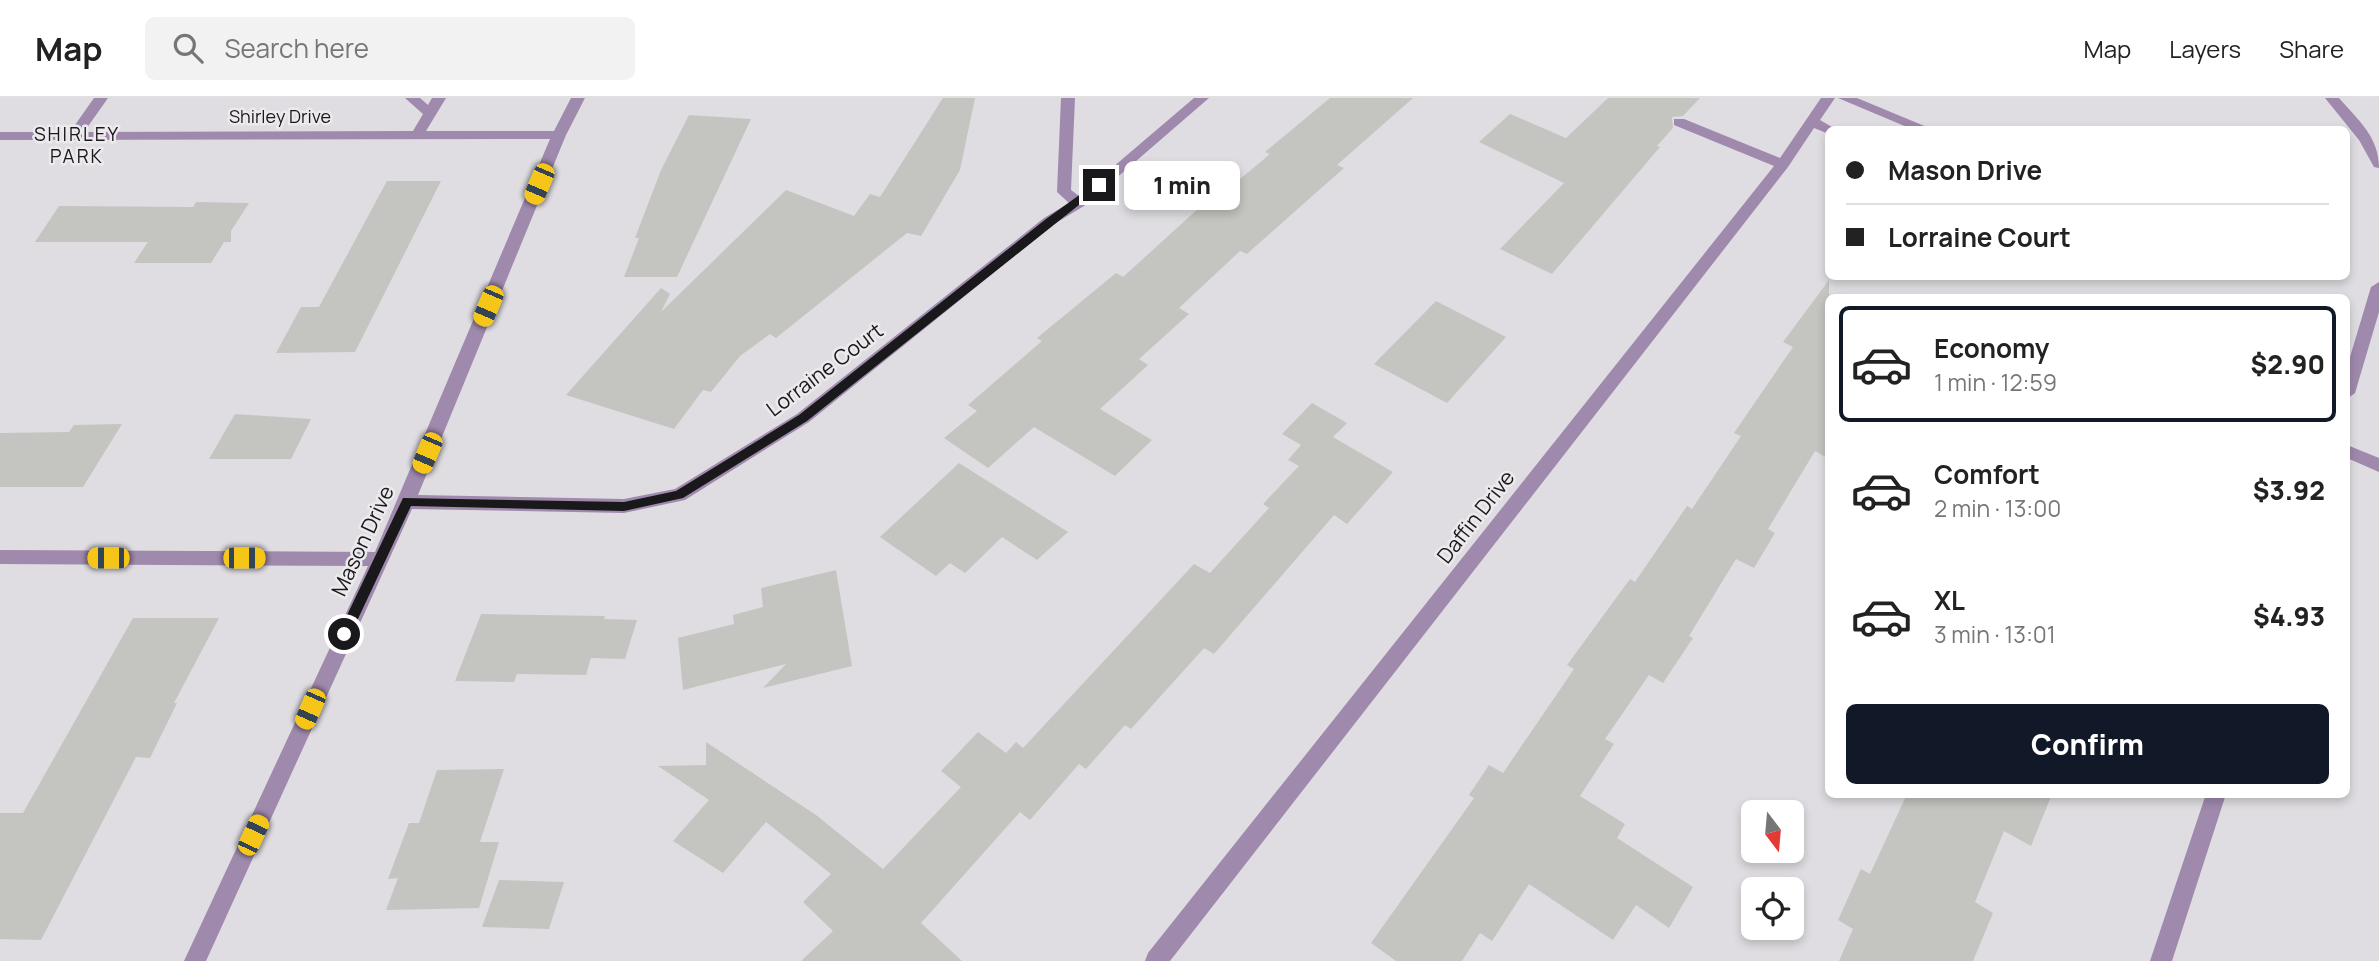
<!DOCTYPE html>
<meta charset="utf-8">
<style>
body{margin:0;font-family:Manrope,sans-serif;background:#f2f2f2;color:#222;height:100vh;display:flex;flex-direction:column;font-size:26px;white-space:nowrap}
*{box-sizing:border-box;margin:0}
p{font-size:23px;color:#767676}
.icon{flex:none;width:38px;height:38px;fill:none;stroke:currentColor;stroke-width:2;stroke-linecap:round;stroke-linejoin:round}
.map{position:relative;flex:1;overflow:hidden}
.side{position:absolute;left:1825px;top:196px;width:525px;height:504px;display:flex;flex-direction:column;background:#fff;border-radius:10px;box-shadow:0 4px 10px #0003}
.side>*{flex:none}
.top-card{position:absolute;left:1825px;top:28px;width:525px;height:154px;border-radius:10px;box-shadow:0 4px 10px #0003;display:grid;align-content:center;height:154px;padding:0 21px;background:#fff}
.needle{width:46px;rotate:164deg}
.fabs{position:absolute;left:1741px;top:702px;display:grid;gap:14px}
.fabs a{display:grid;place-items:center;width:63px;height:63px;border-radius:10px;background:#fff;box-shadow:0 4px 10px #0003;font-size:35px}
.end{position:absolute;width:32px;height:32px;margin:-16px;border:9px solid #19181a;background:#fff;box-shadow:0 0 0 4px #fff}
.from{border-radius:50%}
.bubble{position:absolute;height:49px;border-radius:10px;background:#fff;box-shadow:0 4px 10px #0003;font-size:23px;font-weight:800;line-height:49px;text-align:center}
.car{position:absolute;width:21px;height:42px;margin:-21px -10px;border-radius:9px;box-shadow:0 0 5px 2px #0007;background:linear-gradient(#f5c518 24%,#345 0 40%,#f5c518 0 76%,#345 0 86%,#f5c518 0)}
.top-card b{display:flex;align-items:center;gap:24px;height:66px;font-size:26px}
.top-card b+b{border-top:2px solid #e0e0e0}
.top-card i{width:18px;height:18px;background:#222}
ul{padding:12px 0 0;list-style:none}
li{display:flex;align-items:center;gap:21px;height:116px;margin:0 14px 10px;padding:0 7px;border:4px solid transparent;border-radius:10px}
li div{flex:1}
li b{display:block;font-size:26px}
li em{font-style:normal;font-weight:800}
li.selected{border-color:#111827}
li>.icon{width:63px;height:63px;stroke-width:1.5}
.cta{display:flex;gap:14px;margin-top:auto;padding:14px 21px}
.cta a{flex:1;height:80px;border-radius:10px;background:#111827;color:#fff;font-size:28px;font-weight:800;line-height:80px;text-align:center}
header{display:flex;align-items:center;gap:42px;box-sizing:border-box;height:98px;padding:0 35px;background:#fff;border-bottom:2px solid #e0e0e0}
header strong{font-size:33px}
nav{display:flex;gap:38px;margin-inline-start:auto;font-size:24px}
.search{width:490px;height:63px;background:#f2f2f2;display:flex;align-items:center;gap:18px;box-sizing:border-box;padding:0 24px;border-radius:10px;color:#767676;font-size:26px}
.map>svg:first-child{display:block}
.building{fill:#c4c5c1}
.lines{fill:none;stroke-linecap:round;stroke-linejoin:round}
.minor{fill:#9f89ad;fill-rule:evenodd}
.route{fill:#19181a}
.labels{text-anchor:middle;stroke-width:5;stroke-linejoin:round;paint-order:stroke}
.far-street-label{font-size:18px;fill:#19181a;stroke:#edeaee}
.far-neighbourhood-label{font-size:19px;letter-spacing:2px;fill:#19181a;stroke:#edeaee}
.street-label{font-size:21px;fill:#19181a;stroke:#edeaee}
</style>
<header>
<strong>Map</strong>
<div class="search"><svg class="icon" aria-label="search" viewBox="0 0 24 24"><circle cx="10" cy="10" r="6"/><path d="M15 15l6 6"/></svg>Search here</div>
<nav><a>Map</a><a>Layers</a><a>Share</a></nav>
</header>
<div class="map">
<svg width="2379" height="863" viewBox="0 0 2379 863">
<rect width="100%" height="100%" fill="#dfdde1"/>
<g class="building">
<path d="M943,0H975L960,72L921,138L907,135L776,240L770,236L740,258L711,294L703,292L674,331L566,297L661,190L670,196L661,214L786,92L854,118L870,96L880,99Z"/>
<path d="M1330,0H1413L1337,67L1344,70L1247,156L1240,153L1179,210L1189,216L1139,261L1148,267L1100,311L1152,342L1115,378L1034,329L988,370L944,340L977,313L968,307L1042,243L1037,240L1116,175L1123,179L1200,109L1204,111L1270,56L1265,54Z"/>
<path d="M1608,0H1700L1683,18L1672,19L1673,30L1657,48L1660,49L1552,176L1500,151L1564,85L1479,44L1510,16L1566,40Z"/>
<path d="M689,17L751,21L677,179H624L639,140H635L661,72Z"/>
<path d="M387,83H441L355,254L276,255L301,209H319Z"/>
<path d="M196,104L249,105L231,133V144H224L211,165H134L148,144H35L59,108L193,109Z"/>
<path d="M1829,182V361L1815,353L1768,431L1775,435L1754,470L1736,461L1689,538L1693,540L1663,585L1649,577L1605,641L1614,646L1580,698L1625,726L1617,740L1693,789L1669,830L1636,807L1613,842L1529,786L1492,843L1480,835L1462,863H1396L1371,845L1474,700L1469,697L1489,667L1503,675L1574,571L1567,567L1630,481L1635,484L1687,408L1692,411L1741,338L1734,335L1793,249L1783,244Z"/>
<path d="M1436,203L1506,239L1447,305L1374,266Z"/>
<path d="M1312,305L1347,325L1333,339L1393,374L1347,426L1334,417L1214,556L1204,550L1131,631L1125,627L1086,671L1079,666L1030,722L1020,714L921,825L962,863H801L833,833L803,804L831,776L766,724L723,775L673,743L709,702L658,668L706,667V644L816,717L883,771L961,689L941,673L978,634L1006,655L1016,644L1023,650L1194,466L1210,475L1269,410L1263,406L1299,368L1288,362L1301,347L1282,336Z"/>
<path d="M235,316L311,321L291,361H209Z"/>
<path d="M122,326L83,389H0V335L69,334L74,327Z"/>
<path d="M959,365L1068,434L1037,462L1002,439L965,475L950,465L936,478L880,439Z"/>
<path d="M836,472L852,568L763,590L786,566L683,592L678,540L734,526L733,517L763,509L761,490Z"/>
<path d="M481,516L605,518L604,521L637,522L625,561L591,560L586,577L517,576L514,584L455,583Z"/>
<path d="M133,520H219L174,605H177L150,660L136,659L41,842L0,841V715H23Z"/>
<path d="M504,671L480,744H499L479,810L386,812L398,780L388,781L409,725H419L437,672Z"/>
<path d="M1907,696H2052L2031,748L2004,733L1975,804L1993,815L1973,863H1839L1853,831L1838,822L1861,771L1870,776Z"/>
<path d="M499,782L564,784L549,831L482,829Z"/>
</g>
<g class="lines">
<g class="minor">
<path d="M94,0H108L84,34L413,33L423,16L405,0H420L428,7L432,0H446L426,33H554L571,0H585L566,37L418,397L624,401L675,391L797,316L1044,120L1069,105L1057,94L1061,0H1075L1071,92L1079,98L1194,0H1209L1084,108L1054,126L809,324L685,402L624,415L412,411L206,863H184L368,468L0,466V452L375,454L550,41L0,42V34H70Z"/>
<path d="M1821,0H1835L1820,22L1837,32H1829V36L1814,30L1788,69L1170,863H1145L1148,855L1774,68L1674,27V21H1684L1780,60Z"/>
<path d="M1838,0H1857L1934,32H1914Z"/>
<path d="M2325,0H2339C2359,23 2379,39 2379,70L2374,69L2359,42Z"/>
<path d="M2379,184V214L2355,295L2347,301V269L2371,189Z"/>
<path d="M2347,347L2379,360V374L2347,360Z"/>
<path d="M2206,696H2226L2172,863H2150Z"/>
</g>
</g>
<path class="route" d="M1096,85L1104,87L807,323L683,400L624,413L411,408L349,540H340L338,536L403,400L624,404L676,393L799,317L1046,121Z"/>
<g class="labels">
<g class="far-street-label">
<text x="280" y="25">Shirley Drive</text>
</g>
<g class="far-neighbourhood-label">
<text x="77" y="43">SHIRLEY<tspan x="77" dy="22">PARK</tspan></text>
</g>
<g class="street-label">
<text transform="translate(825 272) rotate(-37)" y="7">Lorraine Court</text>
<text transform="translate(1476 419) rotate(-52)" y="7">Daffin Drive</text>
<text transform="translate(363 443) rotate(-65)" y="7">Mason Drive</text>
</g>
</g>
</svg>
<div class="fabs">
<a><svg class="needle" viewBox="-14 -14 28 28"><path d="M0-13l5 13h-10z" fill="#e53935"/><path d="M0 13l5-13h-10z" fill="#767676"/></svg></a>
<a><svg class="icon" aria-label="locate" viewBox="0 0 24 24"><circle cx="12" cy="12" r="6"/><path d="M12 2v4M12 18v4M2 12h4M18 12h4"/></svg></a>
</div>
<i class="end from" style="left:344px;top:536px"></i>
<i class="end" style="left:1099px;top:87px"></i>
<div class="bubble" style="left:1124px;top:63px;width:116px">1 min</div>
<i class="car" style="left:539px;top:86px;rotate:203deg"></i>
<i class="car" style="left:488px;top:208px;rotate:203deg"></i>
<i class="car" style="left:427px;top:355px;rotate:203deg"></i>
<i class="car" style="left:108px;top:460px;rotate:270deg"></i>
<i class="car" style="left:244px;top:460px;rotate:90deg"></i>
<i class="car" style="left:310px;top:611px;rotate:204deg"></i>
<i class="car" style="left:253px;top:737px;rotate:25deg"></i>
<div class="top-card">
<b><i class="from"></i>Mason Drive</b>
<b><i></i>Lorraine Court</b>
</div>
<section class="side">
<ul>
<li class="selected"><svg class="icon" aria-label="car" viewBox="0 0 24 24"><path d="M5 17H2v-5l4-1 3-4h7l3 4 3 1v5h-3M9 17h6M6 11h13"/><circle cx="7" cy="17" r="2"/><circle cx="17" cy="17" r="2"/></svg><div><b>Economy</b><p>1 min · 12:59</p></div><em>$2.90</em></li>
<li><svg class="icon" aria-label="car" viewBox="0 0 24 24"><path d="M5 17H2v-5l4-1 3-4h7l3 4 3 1v5h-3M9 17h6M6 11h13"/><circle cx="7" cy="17" r="2"/><circle cx="17" cy="17" r="2"/></svg><div><b>Comfort</b><p>2 min · 13:00</p></div><em>$3.92</em></li>
<li><svg class="icon" aria-label="car" viewBox="0 0 24 24"><path d="M5 17H2v-5l4-1 3-4h7l3 4 3 1v5h-3M9 17h6M6 11h13"/><circle cx="7" cy="17" r="2"/><circle cx="17" cy="17" r="2"/></svg><div><b>XL</b><p>3 min · 13:01</p></div><em>$4.93</em></li>
</ul>
<div class="cta"><a>Confirm</a></div>
</section>
</div>
